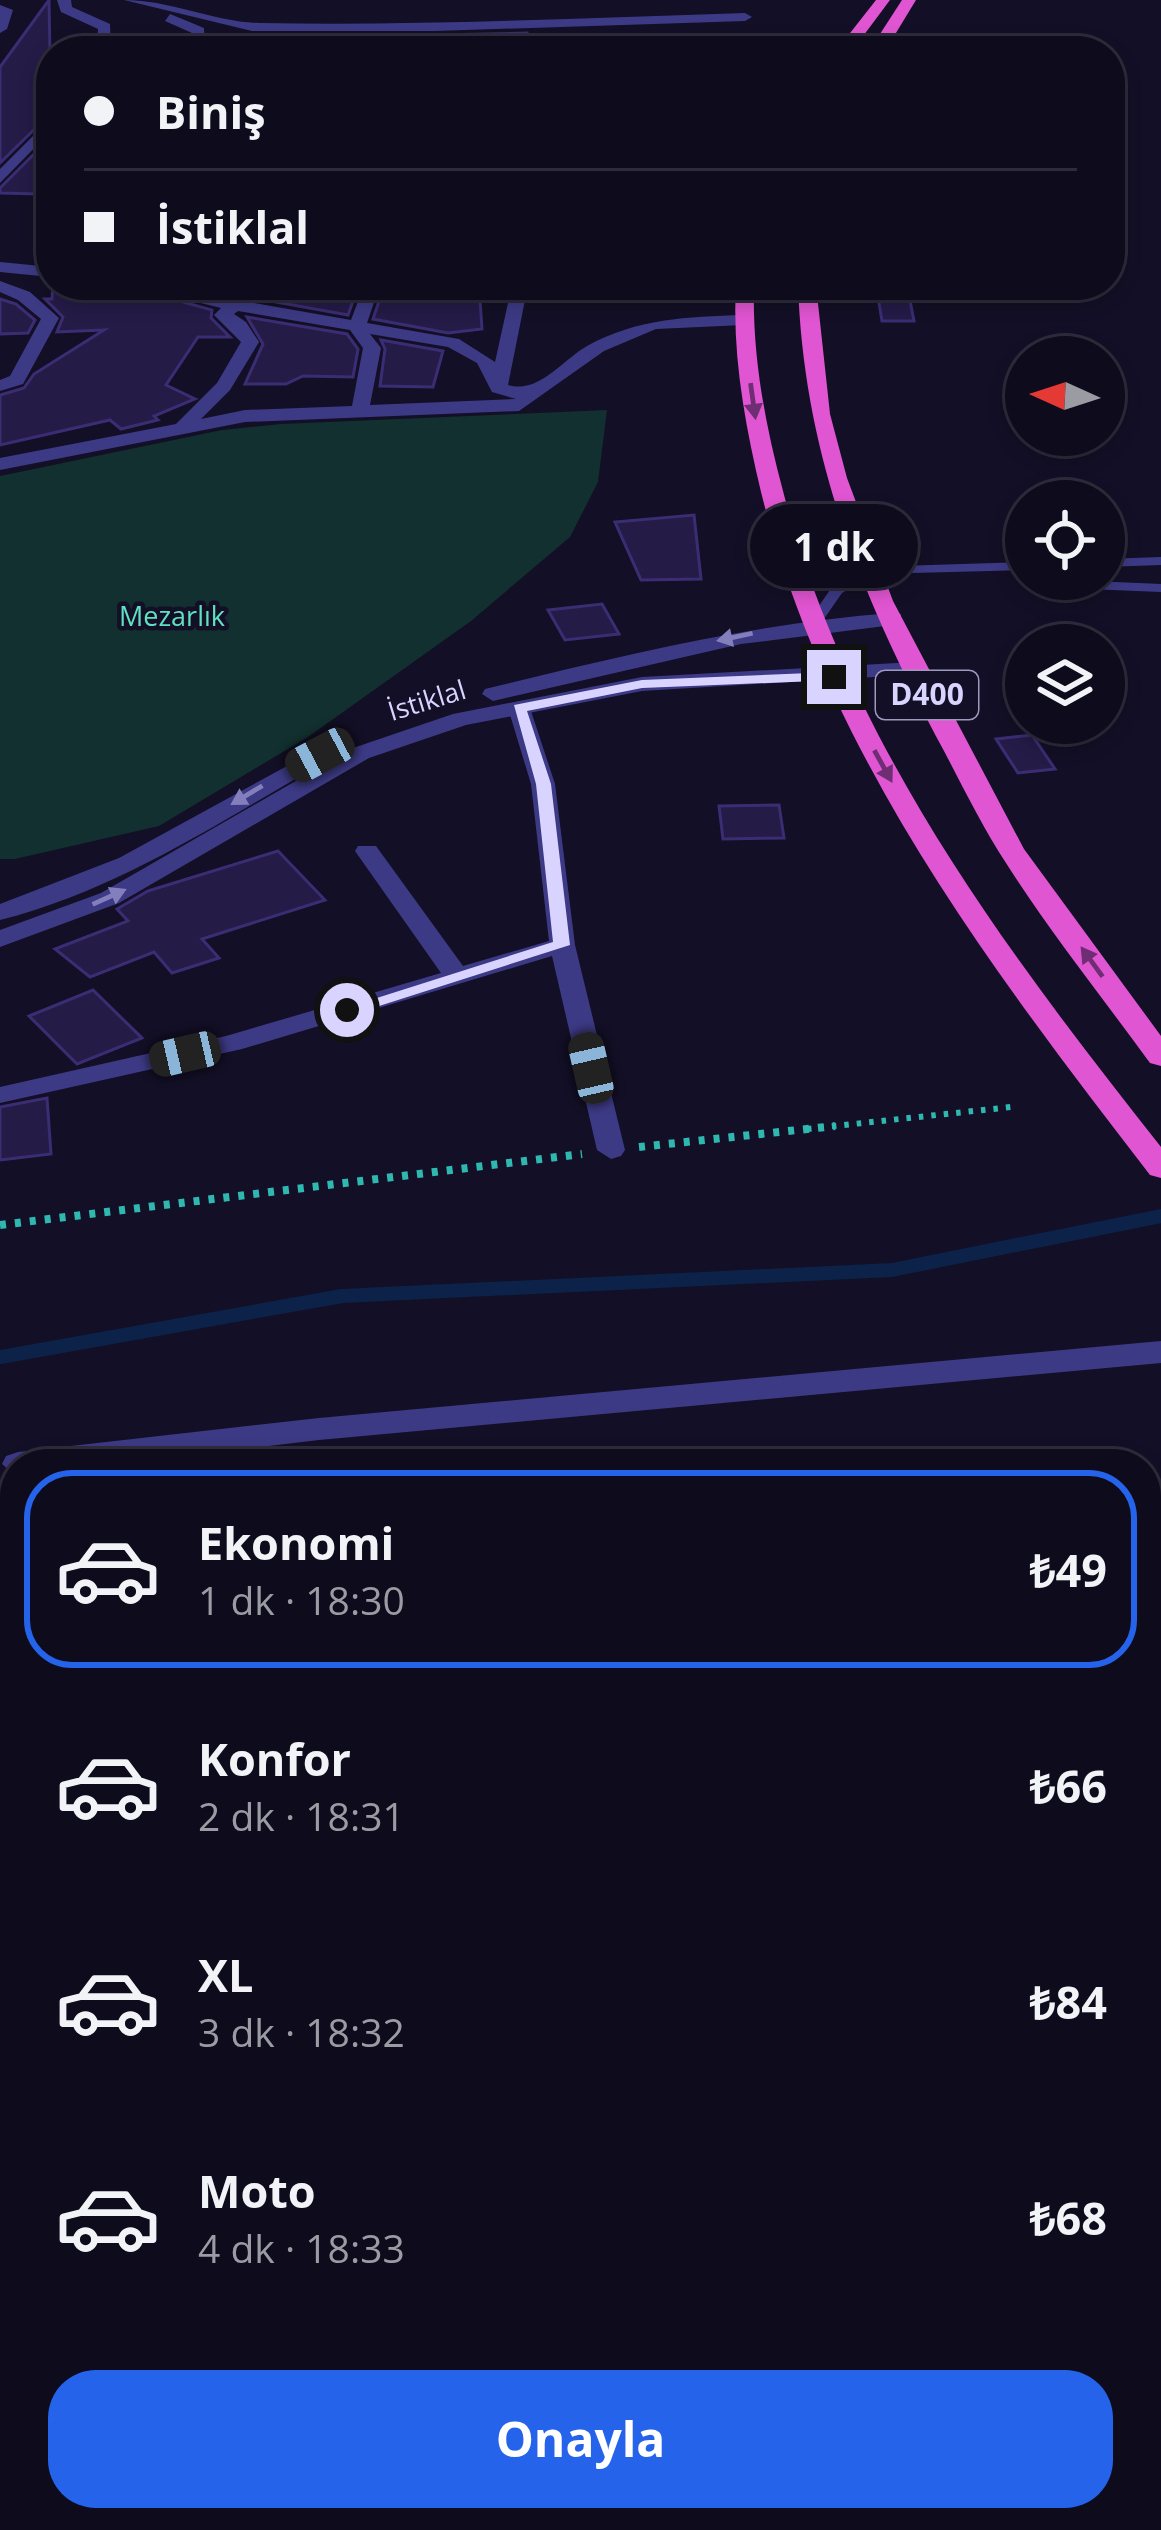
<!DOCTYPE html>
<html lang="tr">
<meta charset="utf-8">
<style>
body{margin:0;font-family:"Open Sans",sans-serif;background:#1c1929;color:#f1f3f6;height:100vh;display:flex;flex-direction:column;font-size:45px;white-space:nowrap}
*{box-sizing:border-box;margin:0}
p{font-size:39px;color:#9b9ba3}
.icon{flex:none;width:66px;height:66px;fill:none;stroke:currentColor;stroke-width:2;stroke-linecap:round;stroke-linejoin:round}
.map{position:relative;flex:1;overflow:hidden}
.panel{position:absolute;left:0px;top:1449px;width:1161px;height:1083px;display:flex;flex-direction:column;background:#0e0b1c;border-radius:48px 48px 0 0;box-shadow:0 6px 18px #0003,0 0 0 3px #2e2b3b}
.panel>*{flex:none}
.hud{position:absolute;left:36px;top:36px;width:1089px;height:264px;border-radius:48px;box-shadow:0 6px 18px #0003,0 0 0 3px #2e2b3b;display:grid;align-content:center;height:264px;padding:0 48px;background:#0e0b1c}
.needle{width:78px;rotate:273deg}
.tools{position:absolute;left:1005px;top:336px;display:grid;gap:24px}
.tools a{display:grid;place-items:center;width:120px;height:120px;border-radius:50%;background:#0e0b1c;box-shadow:0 6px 18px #0003,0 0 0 3px #2e2b3b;font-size:60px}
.end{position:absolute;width:54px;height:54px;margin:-27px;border:15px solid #d9d4ff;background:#111;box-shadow:0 0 0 6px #111}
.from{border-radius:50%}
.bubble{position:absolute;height:84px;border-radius:42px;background:#0e0b1c;box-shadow:0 6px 18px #0003,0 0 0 3px #2e2b3b;font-size:39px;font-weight:700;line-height:84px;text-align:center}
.car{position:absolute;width:36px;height:72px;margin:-36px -18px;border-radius:15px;box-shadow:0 0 9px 3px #0007;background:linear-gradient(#222 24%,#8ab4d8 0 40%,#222 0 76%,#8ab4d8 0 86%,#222 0)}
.hud b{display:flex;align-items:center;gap:42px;height:114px;font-size:45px}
.hud b+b{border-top:3px solid #2e2b3b}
.hud i{width:30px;height:30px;background:#f1f3f6}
ul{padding:21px 0 0;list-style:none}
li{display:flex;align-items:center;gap:36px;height:198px;margin:0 24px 18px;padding:0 24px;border:6px solid transparent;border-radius:48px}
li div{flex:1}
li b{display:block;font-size:45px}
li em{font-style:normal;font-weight:700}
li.current{border-color:#2563eb}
li>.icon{width:108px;height:108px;stroke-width:1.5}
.primary-button{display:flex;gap:24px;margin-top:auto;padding:24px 48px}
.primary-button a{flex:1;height:138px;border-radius:48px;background:#2563eb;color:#fff;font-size:48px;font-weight:700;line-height:138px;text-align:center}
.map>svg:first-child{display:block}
.green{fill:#12302f}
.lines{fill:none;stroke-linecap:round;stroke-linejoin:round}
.stream{stroke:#0c2248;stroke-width:14}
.building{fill:#241b47;stroke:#3b2d73;stroke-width:3}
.path-far1{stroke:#2fb8b0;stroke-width:6;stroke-dasharray:4.5 8;stroke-linecap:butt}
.path{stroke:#2fb8b0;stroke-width:8;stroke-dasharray:6 9;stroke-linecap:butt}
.service{fill:#3d3a85;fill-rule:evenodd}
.minor{fill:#3d3a85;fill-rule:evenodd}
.tertiary{fill:#3d3a85;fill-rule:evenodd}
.trunk{fill:#e055d1;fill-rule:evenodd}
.oneway{fill:#6f2e73}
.oneway2{fill:#837fbc}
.route{fill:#d9d4ff}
.labels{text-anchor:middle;stroke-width:9;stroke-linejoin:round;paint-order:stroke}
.far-park-label{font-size:27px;fill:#5fe0c0;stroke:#130f26}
.far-street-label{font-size:27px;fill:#d9d4ff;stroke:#130f26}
.shield{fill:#130f26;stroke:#9e99be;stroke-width:3}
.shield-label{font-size:30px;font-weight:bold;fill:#d9d4ff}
</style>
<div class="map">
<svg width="1161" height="2530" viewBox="0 0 1161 2530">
<rect width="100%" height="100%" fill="#130f26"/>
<path class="green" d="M607,410L598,482L570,537L471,621L308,737L159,826L15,859H0V476L222,430L281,424Z"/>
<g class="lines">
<path class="stream" d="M0,1357L342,1296L892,1270L1161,1216"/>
</g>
<g class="building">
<path d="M49,0L51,113L0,163V67Z"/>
<path d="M527,33V50L435,51L439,35Z"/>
<path d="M51,137V164L38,194L0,193V188Z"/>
<path d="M53,285H123L212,310L211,318L230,337H198L166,385L195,399L154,416L158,420L121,429L110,420L0,445V395L24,388L34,374L104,330L57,332L63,317L45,299H52Z"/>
<path d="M249,285H290L357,290L348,315L248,297Z"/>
<path d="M457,285H479L482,329L448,333L373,319L380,298L449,301Z"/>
<path d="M876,285H907L914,321H882Z"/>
<path d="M0,299L16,304L35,320L28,333L0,334Z"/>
<path d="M247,317L347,334L358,349L353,377L303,376L286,384H245L263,344Z"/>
<path d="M381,340L443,351L433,387L380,386L385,349Z"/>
<path d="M694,515L701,579L641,580L615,522Z"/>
<path d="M602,604L619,634L565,640L548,610Z"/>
<path d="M1032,735L1055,769L1018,773L996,739Z"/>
<path d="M779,805L784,838L723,839L719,806Z"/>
<path d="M278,851L325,900L202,939L219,958L172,973L154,952L90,977L55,949L128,921L117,909L148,891Z"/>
<path d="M93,990L142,1038L77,1064L29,1016Z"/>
<path d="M47,1098L51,1154L0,1160V1107Z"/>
</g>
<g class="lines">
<path class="path-far1" d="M807,1129L1011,1107"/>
<g class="path">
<path d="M639,1147L835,1126"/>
<path d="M0,1225L582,1154"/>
</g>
<g class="service">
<path d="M1161,557V565L1104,567V559Z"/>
<path d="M1026,562V570L874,574L842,593L819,626L807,623L832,587L866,567Z"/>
<path d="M1046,579L1161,584V592L1064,588Z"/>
</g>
<g class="minor">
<path d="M57,0H71L72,7L110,24L111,51H97L98,29L61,12Z"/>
<path d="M124,0C171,0 214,22 259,23C421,26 583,18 745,13L752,17L745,21L435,31H252Z"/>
<path d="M0,5L13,10L7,29L0,33Z"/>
<path d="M170,14L204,28L205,51H191L192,33L165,21Z"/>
<path d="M639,41L750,45L757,49L620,51Z"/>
<path d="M337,45L343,51H329L332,46Z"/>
<path d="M51,118V131L0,183V169Z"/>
<path d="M0,262L51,267V277L0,272Z"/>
<path d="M0,281L30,292L59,318L23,384L0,391V380L10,376L41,319L18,300L0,292Z"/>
<path d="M127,285H160L226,298L229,285H245L243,301L351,320L364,285H380L367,323L459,339L495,362L512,285H528L508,385C539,394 561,361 587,346C638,318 687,317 743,315L752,320L743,325L656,329L604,351L519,411L245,422L0,470V458L176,424L217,383L241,342L214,315L221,308ZM238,311L350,330L363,348L352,406L245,410L201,419L230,390L259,342L246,322L234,314ZM370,334L448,347L477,363L492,392L516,399L370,405L381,348Z"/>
<path d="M519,701L530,708L555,784L575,945L625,1150L621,1156L611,1159L597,1150L552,956L242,1049L0,1103V1087L226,1036L441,973L355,851L358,846H376L463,966L549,941L531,784L508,708Z"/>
<path d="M1161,1341V1363L319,1440L117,1464H15V1475L2,1464L6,1456L18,1452L319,1418Z"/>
<rect x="1146" y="1901" width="15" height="32"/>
<path d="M15,1917V1959L0,1965V1923Z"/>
<path d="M15,2149V2244L0,2238V2155Z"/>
<path d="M15,2436V2493L0,2499V2442Z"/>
</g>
<g class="tertiary">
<path d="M893,613L901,614V624L741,644L493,701L482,694L485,689C620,656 754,623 893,613Z"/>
<path d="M915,662L923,664V674L642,691L466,725L369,758L119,903L0,947V930L101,893L353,748L453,714L642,677Z"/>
<path d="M329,743L341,750L337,755C228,816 123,889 0,920V904L119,858Z"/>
<path d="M0,1505L15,1511V1543L0,1537Z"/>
<path d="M1072,2517H1128L1133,2530H1077Z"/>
</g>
<g class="trunk">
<path d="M876,0H890L852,51H836Z"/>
<path d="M902,0H916L885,51H869Z"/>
<path d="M736,285H754C752,355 765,424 783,491C848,741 1003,947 1161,1147V1178L1150,1175C989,966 826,752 761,492C745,424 732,355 736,285Z"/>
<path d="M798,285H816L830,414L847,478L893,601L1024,849L1161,1036V1066L1150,1063C1102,997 1050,932 1006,863C983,828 964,789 944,751C863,600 804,458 798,285Z"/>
</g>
</g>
<defs><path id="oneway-solid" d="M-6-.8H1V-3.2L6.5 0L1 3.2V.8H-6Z" transform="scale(3)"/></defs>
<g class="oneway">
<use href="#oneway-solid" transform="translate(753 401) rotate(82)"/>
<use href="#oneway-solid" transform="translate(883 766) rotate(61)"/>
<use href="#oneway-solid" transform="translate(1092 962) rotate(-126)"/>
</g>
<g class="oneway2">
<use href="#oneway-solid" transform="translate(735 637) rotate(168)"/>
<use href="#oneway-solid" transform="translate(247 795) rotate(149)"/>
<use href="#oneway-solid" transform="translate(109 897) rotate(-24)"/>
</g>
<path class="route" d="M834,672L839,680L642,688L527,711L551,784L570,945L354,1014L339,1010L553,942L536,784L514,705L642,680Z"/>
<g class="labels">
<g class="far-park-label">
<text x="172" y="626">Mezarlık</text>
</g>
<g class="far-street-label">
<text transform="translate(427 701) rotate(-17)" y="9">İstiklal</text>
</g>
<rect class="shield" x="876" y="671" width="102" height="48" rx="9"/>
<g class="shield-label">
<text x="927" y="705">D400</text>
</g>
</g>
</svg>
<div class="tools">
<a><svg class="needle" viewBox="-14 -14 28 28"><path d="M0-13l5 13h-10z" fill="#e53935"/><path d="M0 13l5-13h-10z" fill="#9b9ba3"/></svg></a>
<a><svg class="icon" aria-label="locate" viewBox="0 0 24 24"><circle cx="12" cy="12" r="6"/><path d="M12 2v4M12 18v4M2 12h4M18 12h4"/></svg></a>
<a><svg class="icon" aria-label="layers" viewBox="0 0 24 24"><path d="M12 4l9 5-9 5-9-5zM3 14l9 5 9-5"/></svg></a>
</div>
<i class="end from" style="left:347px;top:1010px"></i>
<i class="end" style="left:834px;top:677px"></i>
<div class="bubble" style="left:750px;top:504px;width:168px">1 dk</div>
<i class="car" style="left:320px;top:755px;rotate:242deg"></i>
<i class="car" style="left:185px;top:1054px;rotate:257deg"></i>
<i class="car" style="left:591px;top:1068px;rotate:347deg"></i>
<div class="hud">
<b><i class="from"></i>Biniş</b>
<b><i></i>İstiklal</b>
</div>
<section class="panel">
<ul>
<li class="current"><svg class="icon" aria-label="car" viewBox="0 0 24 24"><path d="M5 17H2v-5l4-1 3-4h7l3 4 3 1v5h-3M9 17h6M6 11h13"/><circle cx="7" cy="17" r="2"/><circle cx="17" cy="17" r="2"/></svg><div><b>Ekonomi</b><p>1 dk · 18:30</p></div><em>₺49</em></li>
<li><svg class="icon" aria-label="car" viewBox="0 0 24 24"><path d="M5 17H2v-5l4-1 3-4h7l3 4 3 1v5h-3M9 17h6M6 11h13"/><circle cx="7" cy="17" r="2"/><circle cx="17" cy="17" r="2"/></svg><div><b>Konfor</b><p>2 dk · 18:31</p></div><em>₺66</em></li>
<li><svg class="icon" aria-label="car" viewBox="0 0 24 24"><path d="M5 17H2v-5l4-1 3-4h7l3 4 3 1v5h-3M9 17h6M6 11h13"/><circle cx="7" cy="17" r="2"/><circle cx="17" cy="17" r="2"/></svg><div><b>XL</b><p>3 dk · 18:32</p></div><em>₺84</em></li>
<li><svg class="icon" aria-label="car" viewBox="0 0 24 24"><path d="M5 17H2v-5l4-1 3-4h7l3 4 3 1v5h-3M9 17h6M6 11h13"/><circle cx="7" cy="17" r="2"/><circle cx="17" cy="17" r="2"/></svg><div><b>Moto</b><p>4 dk · 18:33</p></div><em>₺68</em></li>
</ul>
<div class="primary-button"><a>Onayla</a></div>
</section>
</div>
